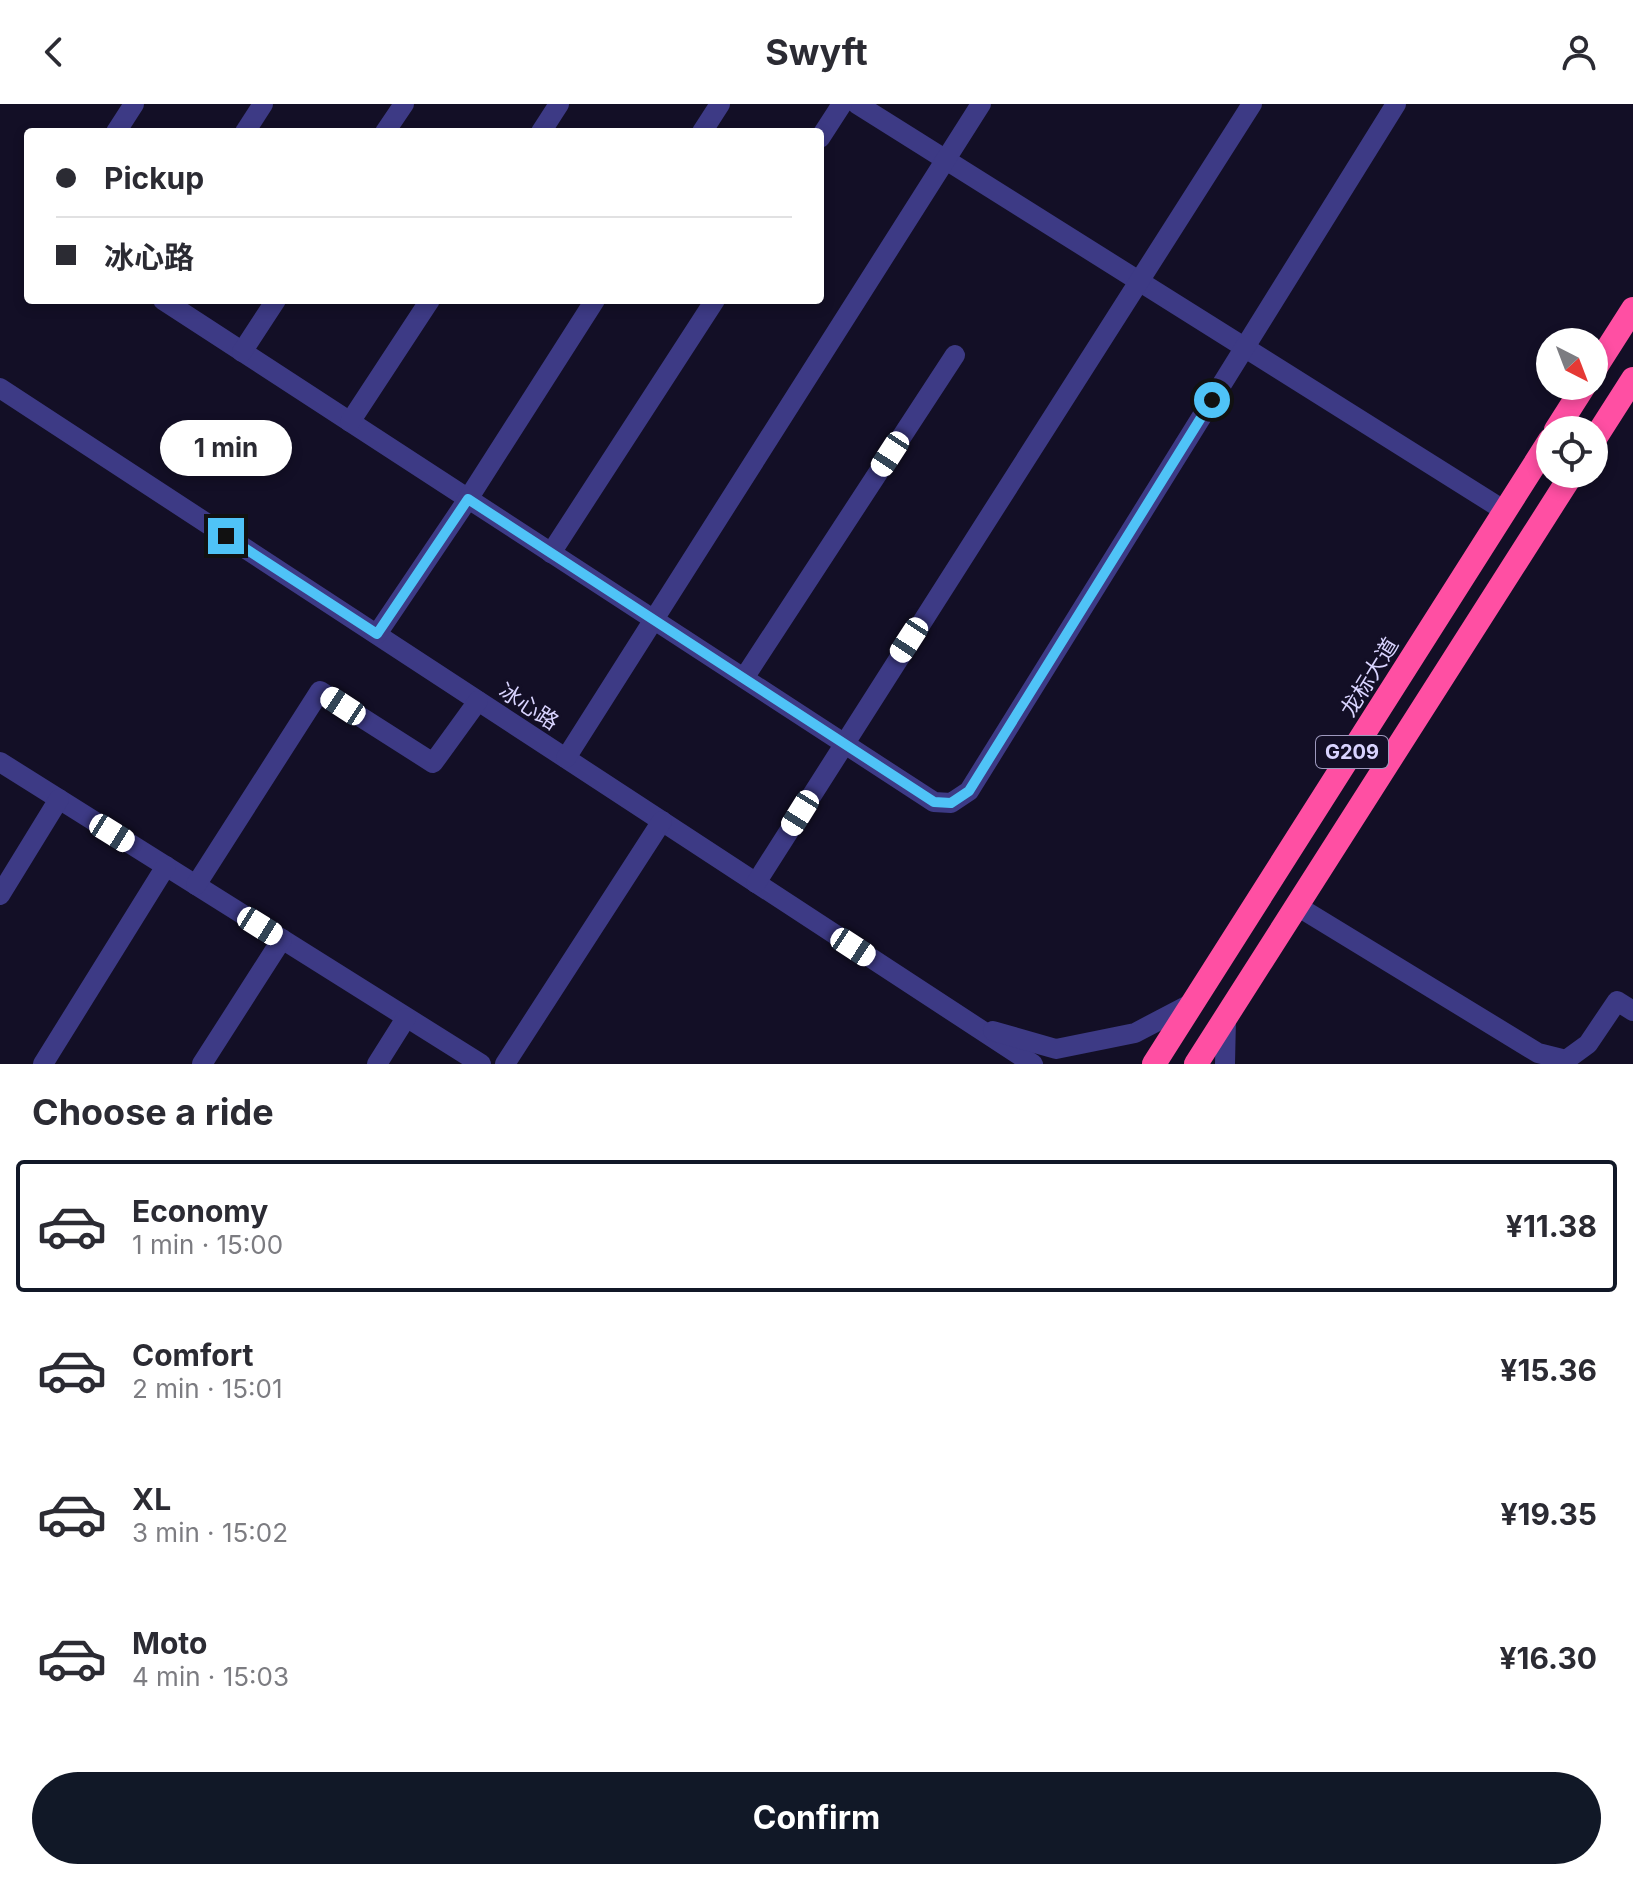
<!DOCTYPE html>
<meta charset="utf-8">
<style>
body{margin:0;font-family:Inter,"Noto Sans SC",sans-serif;background:#f2f2f3;color:#2b2b33;height:100vh;display:flex;flex-direction:column;font-size:30px;white-space:nowrap}
*{box-sizing:border-box;margin:0}
p{font-size:26px;color:#7c7c81}
.icon{flex:none;width:44px;height:44px;fill:none;stroke:currentColor;stroke-width:2;stroke-linecap:round;stroke-linejoin:round}
.map{position:relative;height:960px;overflow:hidden}
.drawer{display:flex;flex-direction:column;background:#fff;flex:1}
.drawer>*{flex:none}
.top-card{position:absolute;left:24px;top:24px;width:800px;height:176px;border-radius:8px;box-shadow:0 4px 12px #0003;display:grid;align-content:center;height:176px;padding:0 32px;background:#fff}
.needle{width:52px;rotate:138deg}
.fabs{position:absolute;left:1536px;top:224px;display:grid;gap:16px}
.fabs a{display:grid;place-items:center;width:72px;height:72px;border-radius:50%;background:#fff;box-shadow:0 4px 12px #0003;font-size:40px}
.end{position:absolute;width:36px;height:36px;margin:-18px;border:10px solid #4fc3f7;background:#111;box-shadow:0 0 0 4px #111}
.from{border-radius:50%}
.bubble{position:absolute;height:56px;border-radius:28px;background:#fff;box-shadow:0 4px 12px #0003;font-size:26px;font-weight:700;line-height:56px;text-align:center}
.car{position:absolute;width:24px;height:48px;margin:-24px -12px;border-radius:10px;box-shadow:0 0 6px 2px #0007;background:linear-gradient(#fff 24%,#345 0 40%,#fff 0 76%,#345 0 86%,#fff 0)}
.top-card b{display:flex;align-items:center;gap:28px;height:76px;font-size:30px}
.top-card b+b{border-top:2px solid #e1e1e2}
.top-card i{width:20px;height:20px;background:#2b2b33}
ul{padding:0;list-style:none}
li{display:flex;align-items:center;gap:24px;height:132px;margin:0 16px 12px;padding:0 16px;border:4px solid transparent;border-radius:8px}
li div{flex:1}
li b{display:block;font-size:30px}
li em{font-style:normal;font-weight:700}
li.active{border-color:#111827}
li>.icon{width:72px;height:72px;stroke-width:1.5}
h2{padding:0 32px;font-size:36px;line-height:96px}
.action{display:flex;gap:16px;margin-top:auto;padding:16px 32px}
.action a{flex:1;height:92px;border-radius:48px;background:#111827;color:#fff;font-size:32px;font-weight:700;line-height:92px;text-align:center}
header{display:flex;justify-content:space-between;align-items:center;height:104px;padding:0 32px;background:#fff;font-size:36px;font-weight:700}
.map>svg:first-child{display:block}
.lines{fill:none;stroke-linecap:round;stroke-linejoin:round}
.minor{stroke:#3d3a85;stroke-width:20}
.highway{stroke:#ff4fa3;stroke-width:24}
.route{stroke:#4fc3f7;stroke-width:10}
.labels{text-anchor:middle;stroke-width:6;stroke-linejoin:round;paint-order:stroke}
.shield{fill:#130f26;stroke:#9e99be;stroke-width:2}
.shield-label{font-size:20px;font-weight:bold;fill:#d9d4ff}
.street-label{font-size:22px;fill:#d9d4ff;stroke:#130f26}
</style>
<header><svg class="icon" aria-label="back" viewBox="0 0 24 24"><path d="M15 5l-7 7 7 7"/></svg>Swyft<svg class="icon" aria-label="person" viewBox="0 0 24 24"><circle cx="12" cy="8" r="4"/><path d="M4 21q1-7 8-7t8 7"/></svg></header>
<div class="map">
<svg width="1633" height="960" viewBox="0 0 1633 960">
<rect width="100%" height="100%" fill="#130f26"/>
<g class="lines">
<g class="minor">
<path d="M857,0L1505,407"/>
<path d="M116,28L134,0"/>
<path d="M245,28L263,0"/>
<path d="M385,28L404,0"/>
<path d="M541,28L559,0"/>
<path d="M702,28L720,0"/>
<path d="M820,34L842,0"/>
<path d="M163,196L934,698L951,699L969,687L1396,0"/>
<path d="M242,248L276,196"/>
<path d="M0,284L1033,960"/>
<path d="M350,318L430,196"/>
<path d="M551,449L715,196"/>
<path d="M377,530L468,395L595,196"/>
<path d="M744,574L955,251"/>
<path d="M566,654L981,0"/>
<path d="M0,658L481,960"/>
<path d="M756,779L1252,0"/>
<path d="M196,781L320,587L433,659L478,597"/>
<path d="M0,791L59,695"/>
<path d="M1297,802L1538,949L1566,956L1588,940L1617,897L1633,907"/>
<path d="M993,927L1056,945L1135,929L1194,898"/>
<path d="M43,960L166,762"/>
<path d="M202,960L282,835"/>
<path d="M377,960L406,914"/>
<path d="M505,960L662,717"/>
<path d="M1225,960L1226,914"/>
</g>
<g class="highway">
<path d="M1594,266L1633,205"/>
<path d="M1556,326L1584,282"/>
<path d="M1594,336L1633,275"/>
<path d="M1154,960L1550,336"/>
<path d="M1196,960L1572,370"/>
</g>
</g>
<g class="lines">
<path class="route" d="M226,432L377,530L468,395L934,698L951,699L969,687L1212,296"/>
</g>
<g class="labels">
<rect class="shield" x="1316" y="632" width="72" height="32" rx="6"/>
<g class="shield-label">
<text x="1352" y="655">G209</text>
</g>
<g class="street-label">
<text transform="translate(1369 573) rotate(-58)" y="8">龙标大道</text>
<text transform="translate(529 602) rotate(33)" y="8">冰心路</text>
</g>
</g>
</svg>
<div class="fabs">
<a><svg class="needle" viewBox="-14 -14 28 28"><path d="M0-13l5 13h-10z" fill="#e53935"/><path d="M0 13l5-13h-10z" fill="#7c7c81"/></svg></a>
<a><svg class="icon" aria-label="locate" viewBox="0 0 24 24"><circle cx="12" cy="12" r="6"/><path d="M12 2v4M12 18v4M2 12h4M18 12h4"/></svg></a>
</div>
<i class="end from" style="left:1212px;top:296px"></i>
<i class="end" style="left:226px;top:432px"></i>
<div class="bubble" style="left:160px;top:316px;width:132px">1 min</div>
<i class="car" style="left:890px;top:350px;rotate:213deg"></i>
<i class="car" style="left:909px;top:536px;rotate:213deg"></i>
<i class="car" style="left:343px;top:602px;rotate:303deg"></i>
<i class="car" style="left:800px;top:709px;rotate:212deg"></i>
<i class="car" style="left:112px;top:729px;rotate:122deg"></i>
<i class="car" style="left:260px;top:822px;rotate:122deg"></i>
<i class="car" style="left:853px;top:843px;rotate:123deg"></i>
<div class="top-card">
<b><i class="from"></i>Pickup</b>
<b><i></i>冰心路</b>
</div>
</div>
<section class="drawer">
<h2>Choose a ride</h2>
<ul>
<li class="active"><svg class="icon" aria-label="car" viewBox="0 0 24 24"><path d="M5 17H2v-5l4-1 3-4h7l3 4 3 1v5h-3M9 17h6M6 11h13"/><circle cx="7" cy="17" r="2"/><circle cx="17" cy="17" r="2"/></svg><div><b>Economy</b><p>1 min · 15:00</p></div><em>¥11.38</em></li>
<li><svg class="icon" aria-label="car" viewBox="0 0 24 24"><path d="M5 17H2v-5l4-1 3-4h7l3 4 3 1v5h-3M9 17h6M6 11h13"/><circle cx="7" cy="17" r="2"/><circle cx="17" cy="17" r="2"/></svg><div><b>Comfort</b><p>2 min · 15:01</p></div><em>¥15.36</em></li>
<li><svg class="icon" aria-label="car" viewBox="0 0 24 24"><path d="M5 17H2v-5l4-1 3-4h7l3 4 3 1v5h-3M9 17h6M6 11h13"/><circle cx="7" cy="17" r="2"/><circle cx="17" cy="17" r="2"/></svg><div><b>XL</b><p>3 min · 15:02</p></div><em>¥19.35</em></li>
<li><svg class="icon" aria-label="car" viewBox="0 0 24 24"><path d="M5 17H2v-5l4-1 3-4h7l3 4 3 1v5h-3M9 17h6M6 11h13"/><circle cx="7" cy="17" r="2"/><circle cx="17" cy="17" r="2"/></svg><div><b>Moto</b><p>4 min · 15:03</p></div><em>¥16.30</em></li>
</ul>
<div class="action"><a>Confirm</a></div>
</section>
